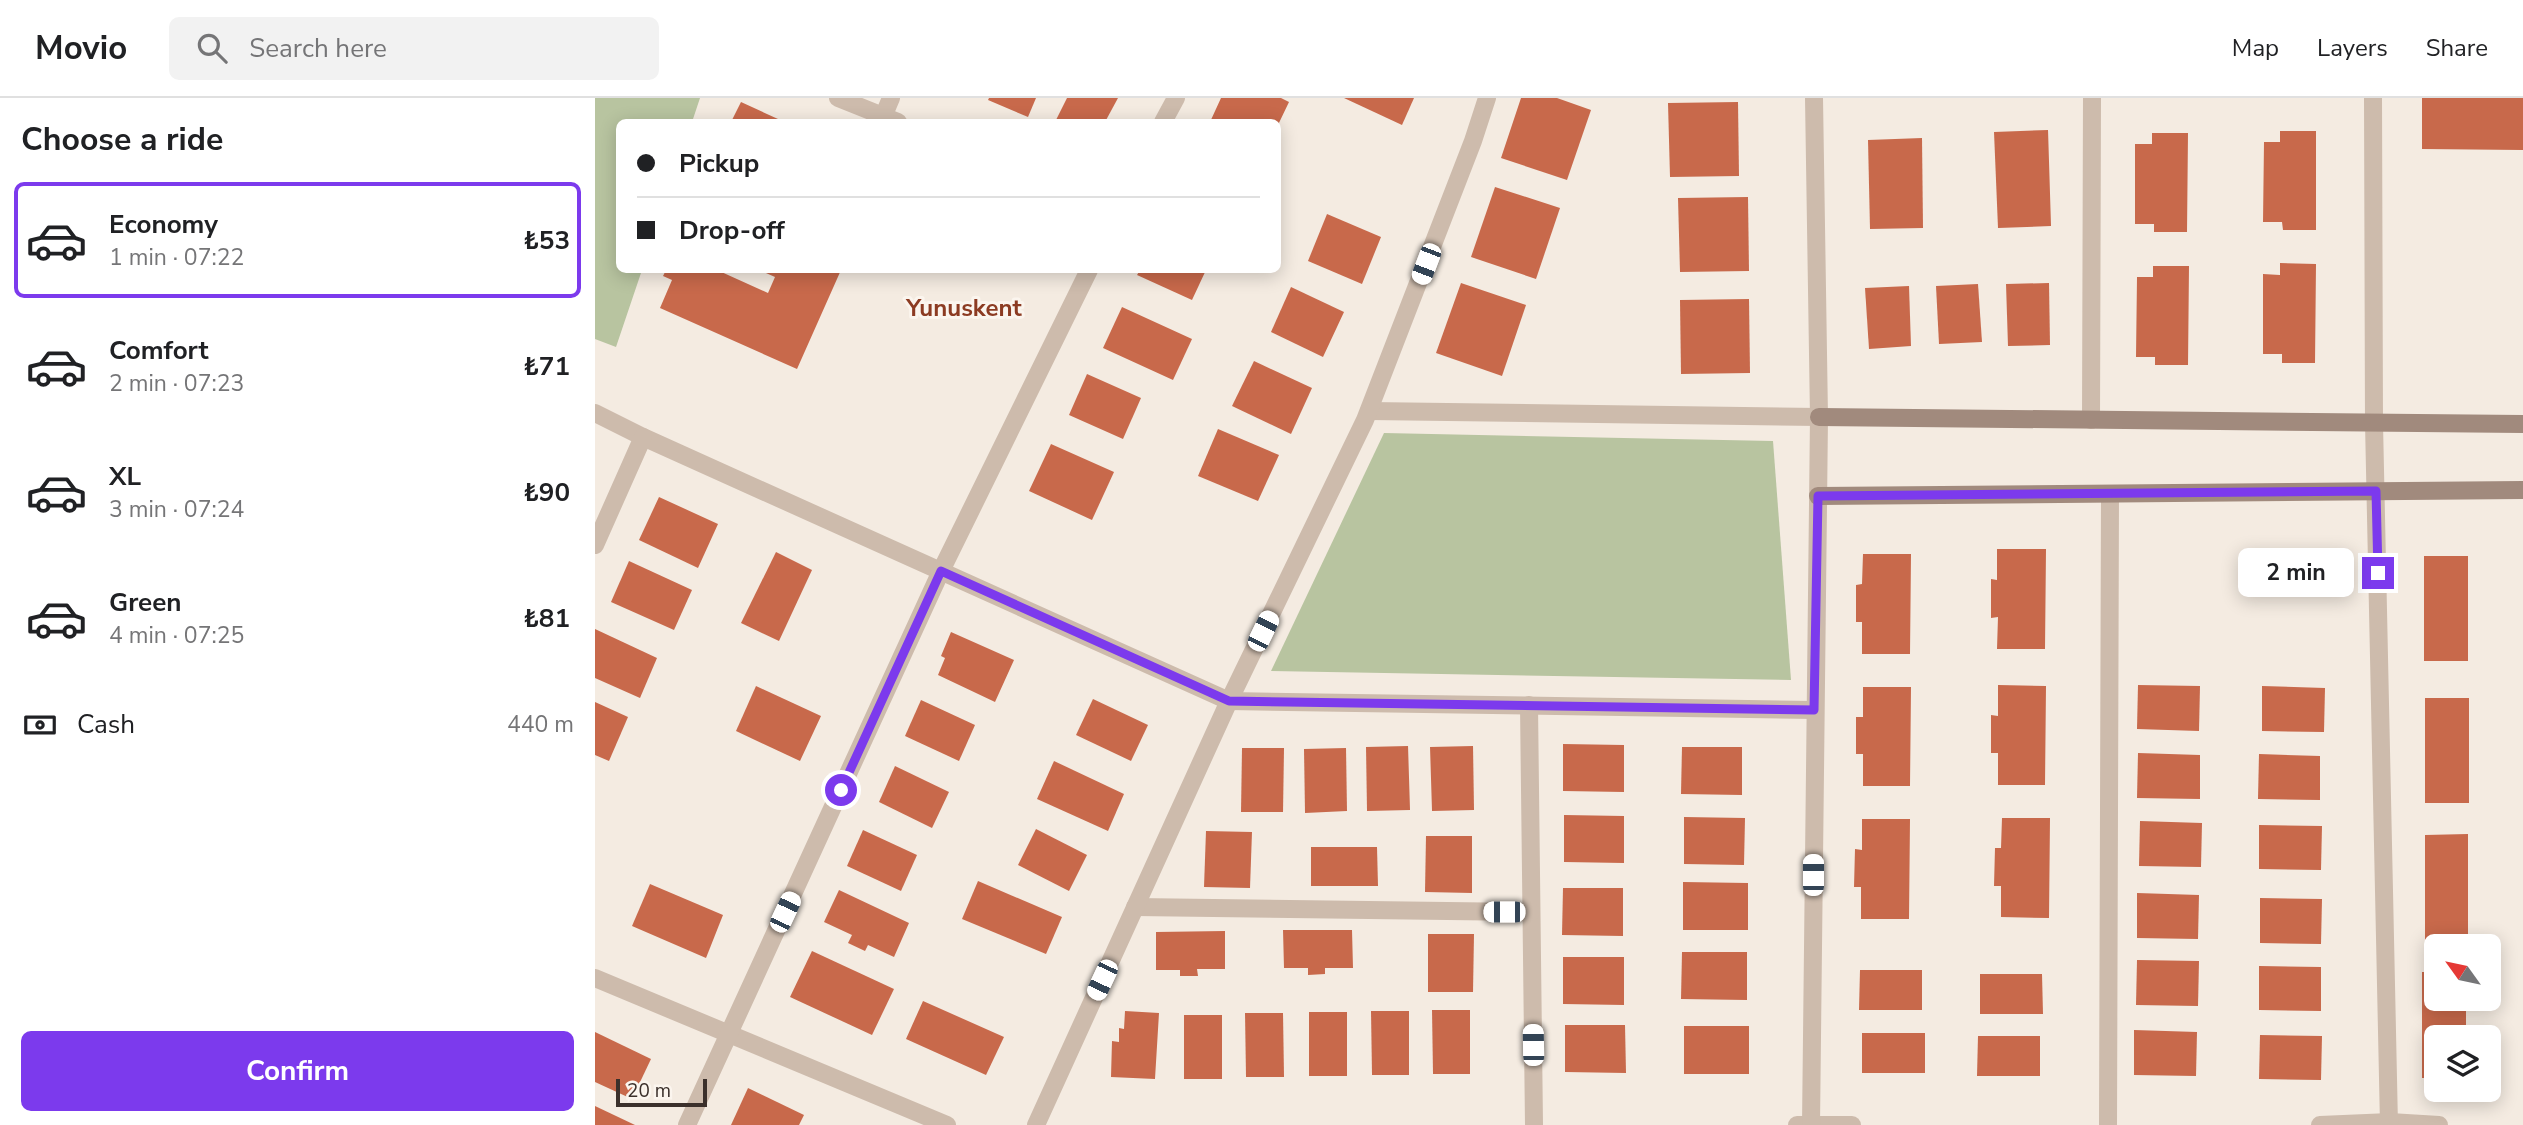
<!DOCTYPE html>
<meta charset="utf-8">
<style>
body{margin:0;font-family:"Nunito Sans",sans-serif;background:#f2f2f2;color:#202124;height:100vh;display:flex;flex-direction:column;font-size:26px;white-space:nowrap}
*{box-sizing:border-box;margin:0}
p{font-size:23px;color:#757577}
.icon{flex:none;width:38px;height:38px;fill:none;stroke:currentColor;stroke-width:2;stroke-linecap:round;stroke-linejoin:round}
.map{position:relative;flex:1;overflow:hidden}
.drawer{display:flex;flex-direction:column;background:#fff;width:595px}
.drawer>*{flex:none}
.hud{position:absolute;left:21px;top:21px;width:665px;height:154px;border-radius:10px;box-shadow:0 4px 18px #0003;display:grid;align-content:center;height:154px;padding:0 21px;background:#fff}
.needle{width:46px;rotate:303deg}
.controls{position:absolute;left:1829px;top:836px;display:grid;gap:14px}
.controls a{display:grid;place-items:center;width:77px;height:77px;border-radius:10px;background:#fff;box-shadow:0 4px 18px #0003;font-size:35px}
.scale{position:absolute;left:21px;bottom:18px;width:91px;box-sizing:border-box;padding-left:7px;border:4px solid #3b302b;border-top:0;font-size:19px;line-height:24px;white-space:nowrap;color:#3b302b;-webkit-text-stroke:5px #fbf5ee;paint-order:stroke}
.end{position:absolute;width:32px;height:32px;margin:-16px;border:9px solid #7c3aed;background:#fff;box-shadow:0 0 0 4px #fff}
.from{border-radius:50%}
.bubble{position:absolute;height:49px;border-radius:10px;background:#fff;box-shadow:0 4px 18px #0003;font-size:23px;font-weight:700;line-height:49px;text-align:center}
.car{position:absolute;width:21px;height:42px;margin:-21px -10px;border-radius:9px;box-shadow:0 0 5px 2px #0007;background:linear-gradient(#fff 24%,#345 0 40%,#fff 0 76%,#345 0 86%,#fff 0)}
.hud b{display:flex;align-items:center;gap:24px;height:66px;font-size:26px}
.hud b+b{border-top:2px solid #e0e0e0}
.hud i{width:18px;height:18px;background:#202124}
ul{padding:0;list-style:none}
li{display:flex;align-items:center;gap:21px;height:116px;margin:0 14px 10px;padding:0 7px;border:4px solid transparent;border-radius:10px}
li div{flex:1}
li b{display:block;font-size:26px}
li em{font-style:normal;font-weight:700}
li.selected{border-color:#7c3aed}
li>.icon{width:63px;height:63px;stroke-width:1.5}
h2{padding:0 21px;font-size:32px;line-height:84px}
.pay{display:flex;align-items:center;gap:18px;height:77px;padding:0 21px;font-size:26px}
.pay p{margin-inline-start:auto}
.button{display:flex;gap:14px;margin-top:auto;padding:14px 21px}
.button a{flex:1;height:80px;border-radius:10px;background:#7c3aed;color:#fff;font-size:28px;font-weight:700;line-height:80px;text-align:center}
header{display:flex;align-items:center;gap:42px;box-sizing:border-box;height:98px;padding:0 35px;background:#fff;border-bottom:2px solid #e0e0e0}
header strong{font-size:33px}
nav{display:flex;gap:38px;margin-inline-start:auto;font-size:24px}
.search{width:490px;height:63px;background:#f2f2f2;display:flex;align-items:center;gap:18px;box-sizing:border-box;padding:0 24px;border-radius:10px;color:#757577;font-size:26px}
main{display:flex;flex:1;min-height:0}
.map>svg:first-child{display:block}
.green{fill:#b8c4a0}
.building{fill:#c8694b}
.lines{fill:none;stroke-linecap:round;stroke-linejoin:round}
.street{stroke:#cdbbac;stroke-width:18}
.secondary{stroke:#a18a7d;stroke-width:18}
.route{stroke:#7c3aed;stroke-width:9}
.labels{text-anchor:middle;stroke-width:6;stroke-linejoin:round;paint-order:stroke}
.district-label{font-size:24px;font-weight:bold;fill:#8c3b22;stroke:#fbf5ee}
</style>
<header>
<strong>Movio</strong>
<div class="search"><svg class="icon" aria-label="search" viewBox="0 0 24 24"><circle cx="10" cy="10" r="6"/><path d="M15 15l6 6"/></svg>Search here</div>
<nav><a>Map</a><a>Layers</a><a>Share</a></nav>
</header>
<main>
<section class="drawer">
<h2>Choose a ride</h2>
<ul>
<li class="selected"><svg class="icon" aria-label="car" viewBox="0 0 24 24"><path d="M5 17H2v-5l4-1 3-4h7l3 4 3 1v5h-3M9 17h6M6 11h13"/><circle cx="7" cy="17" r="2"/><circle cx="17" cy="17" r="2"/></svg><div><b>Economy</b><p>1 min · 07:22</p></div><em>₺53</em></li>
<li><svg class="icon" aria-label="car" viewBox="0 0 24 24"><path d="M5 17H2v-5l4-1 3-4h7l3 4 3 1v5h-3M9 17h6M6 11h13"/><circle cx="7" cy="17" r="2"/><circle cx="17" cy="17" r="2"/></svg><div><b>Comfort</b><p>2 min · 07:23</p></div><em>₺71</em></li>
<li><svg class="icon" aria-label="car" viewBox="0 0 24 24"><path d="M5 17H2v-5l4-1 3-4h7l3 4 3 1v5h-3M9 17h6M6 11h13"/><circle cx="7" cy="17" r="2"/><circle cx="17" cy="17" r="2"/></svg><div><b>XL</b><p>3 min · 07:24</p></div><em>₺90</em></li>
<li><svg class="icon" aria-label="car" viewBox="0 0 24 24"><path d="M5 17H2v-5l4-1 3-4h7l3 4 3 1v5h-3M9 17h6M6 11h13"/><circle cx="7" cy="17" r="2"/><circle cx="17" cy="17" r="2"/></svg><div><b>Green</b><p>4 min · 07:25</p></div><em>₺81</em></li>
</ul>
<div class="pay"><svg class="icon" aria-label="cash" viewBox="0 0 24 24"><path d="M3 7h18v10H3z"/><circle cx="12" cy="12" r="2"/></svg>Cash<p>440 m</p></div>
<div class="button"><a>Confirm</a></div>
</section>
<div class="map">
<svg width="1928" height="1027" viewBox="0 0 1928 1027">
<rect width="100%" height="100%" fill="#f4ebe1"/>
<g class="green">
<path d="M0,0H105L97,24H24V172H47L21,249L0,241Z"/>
<path d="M789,335L1178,343L1196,582L676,573Z"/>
</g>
<g class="building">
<path d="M394,0H441L433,19L393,2Z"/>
<path d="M472,0H523L510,24H460Z"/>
<path d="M626,0H686L694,4L682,29V24H615Z"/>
<path d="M749,0H819L807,27Z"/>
<path d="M926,0H962L996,12L972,82L906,60Z"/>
<path d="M1827,0H1928V52L1827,51Z"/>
<path d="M146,4L183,21L182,24H136Z"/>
<path d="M1143,4L1144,78L1075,79L1073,5Z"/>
<path d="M1453,32L1456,128L1403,130L1399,34Z"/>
<path d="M1685,33H1721V132H1688L1687,124H1668L1669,44H1685Z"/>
<path d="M1557,35H1593L1592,134H1559V126H1540V46H1557Z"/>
<path d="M1327,40L1328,130L1275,131L1273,42Z"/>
<path d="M900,89L965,110L941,181L876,159Z"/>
<path d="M1153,99L1154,173L1085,174L1083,100Z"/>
<path d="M732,116L786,139L767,186L713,163Z"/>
<path d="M1685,165L1721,166L1720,265H1687V256H1668V176L1685,177Z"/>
<path d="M1558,168H1594L1593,267H1560V259H1541L1542,179H1558Z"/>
<path d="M71,172H122L173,195L180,179L164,172H246L202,271L65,210L77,182L68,178Z"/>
<path d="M545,172H611L597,202L542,177Z"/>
<path d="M866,185L931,207L907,278L841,255Z"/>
<path d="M1454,185L1455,247L1413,248L1411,186Z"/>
<path d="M1383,186L1387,244L1344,246L1341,188Z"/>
<path d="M1314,188L1316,248L1274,251L1270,190Z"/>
<path d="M696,189L749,214L728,259L676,234Z"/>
<path d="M1154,201L1155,275L1086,276L1085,202Z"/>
<path d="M527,209L597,241L578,282L508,250Z"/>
<path d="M659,263L717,290L696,336L637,308Z"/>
<path d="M492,276L546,300L528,341L474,317Z"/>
<path d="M623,331L684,357L663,403L603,378Z"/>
<path d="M456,346L519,374L497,422L434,393Z"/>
<path d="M64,399L123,426L103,470L44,442Z"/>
<path d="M1402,451H1451L1450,551H1402L1403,519L1396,520V481L1402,482Z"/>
<path d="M181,454L217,472L184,543L146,525Z"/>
<path d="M1268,456H1316L1315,556H1267V524H1261V487L1267,486Z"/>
<rect x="1829" y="458" width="44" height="105"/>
<path d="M34,463L97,492L79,532L16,504Z"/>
<path d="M0,531L62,560L45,600L0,580Z"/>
<path d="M356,534L419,562L400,604L343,577L350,560L346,558Z"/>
<path d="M1403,587L1451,588L1450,687H1403V655H1396V617L1403,618Z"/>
<path d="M1543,587L1605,588L1604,633L1542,631Z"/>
<path d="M161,588L226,618L205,663L141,633Z"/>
<path d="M1667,588L1730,590L1729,634L1667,633Z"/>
<path d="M1268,589H1316L1315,688H1268V656H1261V619H1268Z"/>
<rect x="1830" y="600" width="44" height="105"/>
<path d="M498,601L553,627L536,663L481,637Z"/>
<path d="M326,602L380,627L364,663L310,638Z"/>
<path d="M0,604L33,619L14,663L0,657Z"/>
<path d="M968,646L1029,647V694L968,693Z"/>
<path d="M813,648L815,712L772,713L771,649Z"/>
<path d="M878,648L879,712L837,713L835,649Z"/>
<path d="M1087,649H1147V697L1086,696Z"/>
<path d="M647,650H689L688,714H646Z"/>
<path d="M751,650L752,713L710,715L709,651Z"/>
<path d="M1543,655L1605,657V701L1542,700Z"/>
<path d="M1664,656L1725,658V702L1663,701Z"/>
<path d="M459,663L529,696L513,733L442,701Z"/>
<path d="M300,668L354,694L337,730L284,704Z"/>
<path d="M969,717L1029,718V765L969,764Z"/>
<path d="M1089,719L1150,720L1149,767L1089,766Z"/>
<path d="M1407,720H1455L1454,820L1406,819V788H1399L1400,750H1406Z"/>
<path d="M1267,721H1315L1314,821H1266V789H1259L1260,751L1267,752Z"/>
<path d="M1545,723L1607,725L1606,769L1544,768Z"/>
<path d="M1664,727L1727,728L1726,772L1664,771Z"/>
<path d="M441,731L492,757L474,793L423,767Z"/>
<path d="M268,732L322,757L306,793L252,768Z"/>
<path d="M611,733L657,734L655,790L609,789Z"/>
<path d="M1873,736V842H1830V737Z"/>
<path d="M831,738H877V795L830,794Z"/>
<path d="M716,749H782L783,788H716Z"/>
<path d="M383,783L467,819L451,856L367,821Z"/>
<path d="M1088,784L1153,785V832H1088Z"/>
<path d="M55,786L128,817L111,860L37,828Z"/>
<path d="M968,790H1028V838L967,837Z"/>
<path d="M244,792L314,825L299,859L273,847L270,853L253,845L257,837L229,824Z"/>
<path d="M1542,795L1604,797L1603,841L1542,840Z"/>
<path d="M1665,800L1727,801L1726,846L1665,845Z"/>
<path d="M688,832H757L758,870H730V876L713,877V870H689Z"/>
<path d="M630,833V871H602L603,878H585V872H561V834Z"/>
<path d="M833,836H879L878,894H833Z"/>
<path d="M217,853L299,891L277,937L195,899Z"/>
<path d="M1087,854H1152V902L1086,901Z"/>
<path d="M968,859H1029V907L968,906Z"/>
<path d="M1542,862L1604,863L1603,908L1541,907Z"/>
<path d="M1664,868L1726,869V913L1664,912Z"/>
<path d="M1265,872H1327V912H1264Z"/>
<path d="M1827,874H1841V901H1871V940H1841V980H1827Z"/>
<path d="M1385,876H1447L1448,916H1385Z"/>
<path d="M328,903L409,939L391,977L311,941Z"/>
<path d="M837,912H875V976H838Z"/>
<path d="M530,913L564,915L560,981L516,979L517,943L524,944V930L529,931Z"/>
<path d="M776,913H814V977H777Z"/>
<rect x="714" y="914" width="38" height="64"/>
<path d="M650,915H688L689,979H651Z"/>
<rect x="589" y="917" width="38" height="64"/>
<path d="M970,927H1030L1031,975L970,974Z"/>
<rect x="1089" y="928" width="65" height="48"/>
<path d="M1539,932L1602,934L1601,978L1539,977Z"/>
<path d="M0,934L56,961L37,1001L0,984Z"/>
<rect x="1267" y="935" width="63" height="40"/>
<path d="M1665,937L1727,938L1726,982L1664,981Z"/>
<path d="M1383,938H1445V978H1382Z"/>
<path d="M153,990L209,1017L204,1027H136Z"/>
<path d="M0,1008L40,1027H0Z"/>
</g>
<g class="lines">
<g class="street">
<path d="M243,0L303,24"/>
<path d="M1778,0L1779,325L1794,1027"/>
<path d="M288,19L296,0"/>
<path d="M568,24L581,0"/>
<path d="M774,313L1224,319"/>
<path d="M0,315L48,339L634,603L1219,612"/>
<path d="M1496,322L1497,0"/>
<path d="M0,447L48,339"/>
<path d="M934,607L939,1027"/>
<path d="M540,809L936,814"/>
<path d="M0,880L352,1027"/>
<path d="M92,1027L346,473L494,172"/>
<path d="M441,1027L634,603L770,322L878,43L892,0"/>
<path d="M1202,1027H1257"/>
<path d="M1216,1027L1224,319L1219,0"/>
<path d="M1513,1027L1515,396"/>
<path d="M1725,1027L1795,1024L1844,1027"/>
</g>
<g class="secondary">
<path d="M1224,319L1928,326"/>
<path d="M1223,398L1928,392"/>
</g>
</g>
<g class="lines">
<path class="route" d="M246,692L346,473L634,603L1219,612L1223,398L1781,393L1783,475"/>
</g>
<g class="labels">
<g class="district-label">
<text x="369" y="218">Yunuskent</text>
</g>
</g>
</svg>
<div class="controls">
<a><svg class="needle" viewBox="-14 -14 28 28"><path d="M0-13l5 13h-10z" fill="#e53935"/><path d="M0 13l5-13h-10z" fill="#757577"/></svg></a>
<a><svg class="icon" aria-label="layers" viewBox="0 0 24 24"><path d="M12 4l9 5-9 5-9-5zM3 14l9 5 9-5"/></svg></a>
</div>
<div class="scale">20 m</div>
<i class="end from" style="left:246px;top:692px"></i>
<i class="end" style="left:1783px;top:475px"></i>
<div class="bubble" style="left:1643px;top:450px;width:116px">2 min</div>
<i class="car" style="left:831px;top:166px;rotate:201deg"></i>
<i class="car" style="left:668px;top:533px;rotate:26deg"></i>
<i class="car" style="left:1218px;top:777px;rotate:0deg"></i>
<i class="car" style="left:190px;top:814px;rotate:25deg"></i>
<i class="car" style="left:909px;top:814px;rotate:270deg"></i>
<i class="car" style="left:507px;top:882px;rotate:205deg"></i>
<i class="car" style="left:938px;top:947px;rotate:359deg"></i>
<div class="hud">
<b><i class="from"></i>Pickup</b>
<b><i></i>Drop-off</b>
</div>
</div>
</main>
